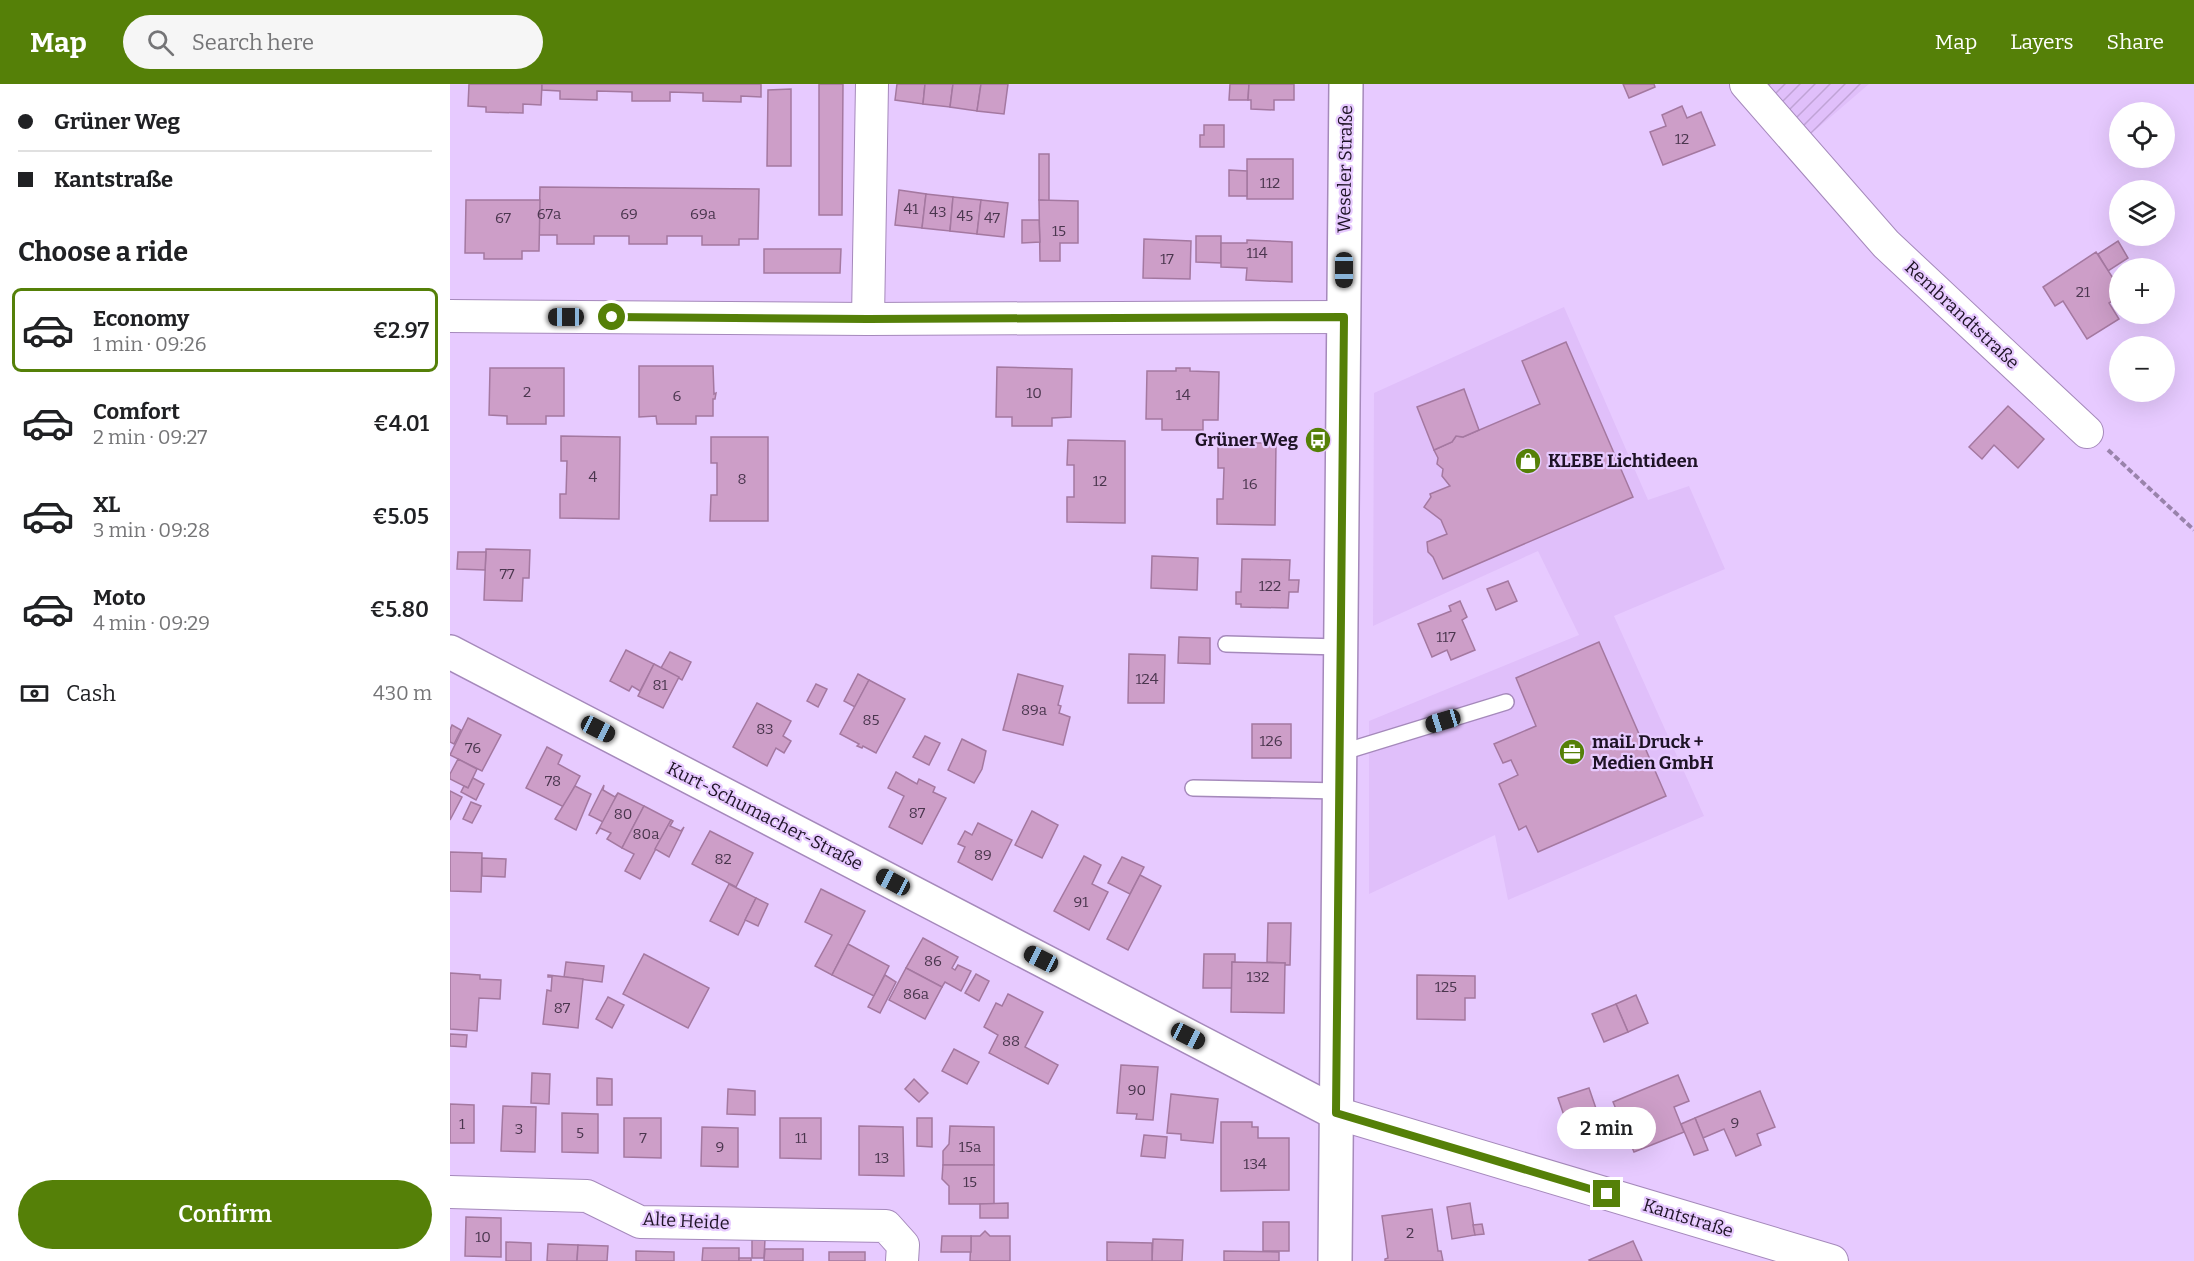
<!DOCTYPE html>
<meta charset="utf-8">
<style>
body{margin:0;font-family:Bitter,serif;background:#f6f6f6;color:#202124;height:100vh;display:flex;flex-direction:column;font-size:22px;white-space:nowrap}
*{box-sizing:border-box;margin:0}
p{font-size:20px;color:#757577}
.icon{flex:none;width:33px;height:33px;fill:none;stroke:currentColor;stroke-width:2;stroke-linecap:round;stroke-linejoin:round}
.map{position:relative;flex:1;overflow:hidden}
.drawer{display:flex;flex-direction:column;background:#fff;width:450px}
.drawer>*{flex:none}
.guide{display:grid;align-content:center;height:132px;padding:0 18px;background:#fff}
.buttons{position:absolute;left:1659px;top:18px;display:grid;gap:12px}
.buttons a{display:grid;place-items:center;width:66px;height:66px;border-radius:50%;background:#fff;box-shadow:0 6px 24px #0002;font-size:30px}
.end{position:absolute;width:27px;height:27px;margin:-14px;border:8px solid #558008;background:#fff;box-shadow:0 0 0 3px #fff}
.from{border-radius:50%}
.bubble{position:absolute;height:42px;border-radius:21px;background:#fff;box-shadow:0 6px 24px #0002;font-size:20px;font-weight:600;line-height:42px;text-align:center}
.car{position:absolute;width:18px;height:36px;margin:-18px -9px;border-radius:8px;box-shadow:0 0 4px 2px #0007;background:linear-gradient(#222 24%,#8ab4d8 0 40%,#222 0 76%,#8ab4d8 0 86%,#222 0)}
.guide b{display:flex;align-items:center;gap:21px;height:57px;font-size:22px}
.guide b+b{border-top:2px solid #e0e0e0}
.guide i{width:15px;height:15px;background:#202124}
ul{padding:0;list-style:none}
li{display:flex;align-items:center;gap:18px;height:84px;margin:0 12px 9px;padding:0 6px;border:3px solid transparent;border-radius:9px}
li div{flex:1}
li b{display:block;font-size:22px}
li em{font-style:normal;font-weight:600}
li.selected{border-color:#558008}
li>.icon{width:54px;height:54px;stroke-width:1.5}
h2{padding:0 18px;font-size:27px;line-height:72px}
.pay{display:flex;align-items:center;gap:15px;height:66px;padding:0 18px;font-size:22px}
.pay p{margin-inline-start:auto}
.primary-button{display:flex;gap:12px;margin-top:auto;padding:12px 18px}
.primary-button a{flex:1;height:69px;border-radius:36px;background:#558008;color:#fff;font-size:24px;font-weight:600;line-height:69px;text-align:center}
header{display:flex;align-items:center;gap:36px;box-sizing:border-box;height:84px;padding:0 30px;background:#558008;color:#fff}
header strong{font-size:28px}
nav{display:flex;gap:33px;margin-inline-start:auto;font-size:21px}
.search{width:420px;height:54px;background:#f6f6f6;display:flex;align-items:center;gap:15px;box-sizing:border-box;padding:0 21px;border-radius:33px;color:#757577;font-size:22px}
main{display:flex;flex:1;min-height:0}
.map>svg:first-child{display:block}
.built{fill:#e0bffa}
.industrial{fill:url(#industrial-furrows)}
.building{fill:#cd9ec8;stroke:#a478a0;stroke-width:1.5}
.lines{fill:none;stroke-linecap:round;stroke-linejoin:round}
.lane-casing{stroke:#a589bb;stroke-width:18}
.street-casing{stroke:#a589bb;stroke-width:34}
.secondary-casing{stroke:#a589bb;stroke-width:36}
.path{stroke:#9983ab;stroke-width:4;stroke-dasharray:6 3;stroke-linecap:butt}
.lane{stroke:#fff;stroke-width:15}
.street{stroke:#fff;stroke-width:32}
.secondary{stroke:#fff;stroke-width:33}
.route{stroke:#558008;stroke-width:8}
.labels{text-anchor:middle;stroke-width:4.5;stroke-linejoin:round;paint-order:stroke}
.number-label{font-size:15px;fill:#4a364e}
.street-label{font-size:18px;fill:#1e1326;stroke:#e7caff}
.poi-label{font-size:18px;font-weight:bold;fill:#1e1326;stroke:#e7caff;text-anchor:start}
</style>
<header>
<strong>Map</strong>
<div class="search"><svg class="icon" aria-label="search" viewBox="0 0 24 24"><circle cx="10" cy="10" r="6"/><path d="M15 15l6 6"/></svg>Search here</div>
<nav><a>Map</a><a>Layers</a><a>Share</a></nav>
</header>
<main>
<section class="drawer">
<div class="guide">
<b><i class="from"></i>Grüner Weg</b>
<b><i></i>Kantstraße</b>
</div>
<h2>Choose a ride</h2>
<ul>
<li class="selected"><svg class="icon" aria-label="car" viewBox="0 0 24 24"><path d="M5 17H2v-5l4-1 3-4h7l3 4 3 1v5h-3M9 17h6M6 11h13"/><circle cx="7" cy="17" r="2"/><circle cx="17" cy="17" r="2"/></svg><div><b>Economy</b><p>1 min · 09:26</p></div><em>€2.97</em></li>
<li><svg class="icon" aria-label="car" viewBox="0 0 24 24"><path d="M5 17H2v-5l4-1 3-4h7l3 4 3 1v5h-3M9 17h6M6 11h13"/><circle cx="7" cy="17" r="2"/><circle cx="17" cy="17" r="2"/></svg><div><b>Comfort</b><p>2 min · 09:27</p></div><em>€4.01</em></li>
<li><svg class="icon" aria-label="car" viewBox="0 0 24 24"><path d="M5 17H2v-5l4-1 3-4h7l3 4 3 1v5h-3M9 17h6M6 11h13"/><circle cx="7" cy="17" r="2"/><circle cx="17" cy="17" r="2"/></svg><div><b>XL</b><p>3 min · 09:28</p></div><em>€5.05</em></li>
<li><svg class="icon" aria-label="car" viewBox="0 0 24 24"><path d="M5 17H2v-5l4-1 3-4h7l3 4 3 1v5h-3M9 17h6M6 11h13"/><circle cx="7" cy="17" r="2"/><circle cx="17" cy="17" r="2"/></svg><div><b>Moto</b><p>4 min · 09:29</p></div><em>€5.80</em></li>
</ul>
<div class="pay"><svg class="icon" aria-label="cash" viewBox="0 0 24 24"><path d="M3 7h18v10H3z"/><circle cx="12" cy="12" r="2"/></svg>Cash<p>430 m</p></div>
<div class="primary-button"><a>Confirm</a></div>
</section>
<div class="map">
<svg width="1744" height="1177" viewBox="0 0 1744 1177">
<defs>
<pattern id="industrial-furrows" width="10" height="10" patternUnits="userSpaceOnUse" patternTransform="scale(1.5)"><rect width="10" height="10" fill="#e0bffa"/><path d="M-1 1l2-2M0 10L10 0M9 11l2-2" fill="none" stroke="#c0a3d6"/></pattern>
</defs>
<rect width="100%" height="100%" fill="#e7caff"/>
<path class="built" d="M1114,223L1198,416L1239,402L1275,485L1164,532L1254,732L1058,816L1045,751L919,810V637L1129,551L1088,467L923,542L924,309Z"/>
<path class="industrial" d="M1307,0H1419L1355,55Z"/>
<g class="building">
<path d="M19,0H92L91,21L73,20V29L36,28V23L18,22Z"/>
<path d="M92,0H311V13L291,12V18L253,17V9L220,8V17H182V8L147,7V16L110,15V7L92,6Z"/>
<path d="M369,0H393L392,131H369Z"/>
<path d="M447,0H475L473,20L445,16Z"/>
<path d="M475,0H503L500,23L473,20Z"/>
<path d="M503,0H531L527,27L500,23Z"/>
<path d="M531,0H558L554,30L527,27Z"/>
<path d="M780,0H799L798,16H779Z"/>
<path d="M799,0H844V16H824V26L801,25V16H798Z"/>
<path d="M1173,0H1204L1205,3L1179,14Z"/>
<path d="M341,5V82H317L318,6Z"/>
<path d="M1232,22L1237,34L1251,28L1265,61L1213,81L1200,48L1216,42L1212,31Z"/>
<path d="M754,41H774V63H750V51H754Z"/>
<path d="M589,70H599V117L589,116Z"/>
<rect x="797" y="75" width="46" height="40"/>
<path d="M779,86L797,87V112H779Z"/>
<path d="M90,103L309,105L308,155H289V161H252V152H217V160H179V152H144V160H107V151H89Z"/>
<path d="M449,106L476,110L472,144L445,141Z"/>
<path d="M476,110L503,113L500,147L472,144Z"/>
<path d="M503,113L531,116L527,150L500,147Z"/>
<path d="M16,116H90L89,167H72V175H34V169H15Z"/>
<path d="M531,116L558,119L554,153L527,150Z"/>
<path d="M589,116L628,117V159H610V177H590Z"/>
<path d="M572,136H589L590,158L572,159Z"/>
<path d="M746,152H771V179L746,178Z"/>
<path d="M694,155L741,157L740,195L693,194Z"/>
<path d="M797,156L842,158V198L796,196L797,184L771,183V159H797Z"/>
<path d="M1668,157L1678,174L1658,187L1648,170Z"/>
<path d="M314,165H391L390,189H314Z"/>
<path d="M1646,168L1670,205V212L1659,219L1669,235L1637,255L1613,217L1605,222L1593,203Z"/>
<path d="M1116,258L1183,413L993,495L983,473L978,468L977,458L997,450L991,436L974,423L981,413L980,410L1000,402L992,392L993,385L987,380L988,374L984,366L1002,358L1006,352L1013,353L1090,320L1072,277Z"/>
<path d="M189,282H263L264,310L266,309L265,315H263V332H246V340H207L206,332L189,333Z"/>
<path d="M547,283L622,285L621,333L602,334V342H562V333H546Z"/>
<path d="M40,284H114V332H96V340H57V332L39,331Z"/>
<path d="M726,284H740V287L769,288L768,336H753V346H712V335H696L697,287H726Z"/>
<path d="M1014,305L1029,346L1013,353L1006,352L1002,358L984,366L967,323Z"/>
<path d="M1558,322L1594,355L1568,384L1544,361L1532,375L1519,363Z"/>
<path d="M111,352L170,353L169,435L110,434V410H116L117,377H111Z"/>
<path d="M261,353H318V437H260L261,411H267V379H261Z"/>
<path d="M618,356L675,357V439L617,438V413H624V381H617Z"/>
<path d="M794,357H801V359H826L825,441L767,440V415H773L774,384H768V358L794,359Z"/>
<path d="M36,465L80,466L79,494H73L72,517L34,516Z"/>
<path d="M8,468H36L35,486L7,485Z"/>
<path d="M702,472L748,474L747,506L701,504Z"/>
<path d="M792,475L840,476L839,496H849L848,508H839L838,524L791,523V520H786V508H791Z"/>
<path d="M1058,497L1067,517L1046,526L1037,505Z"/>
<path d="M1010,517L1017,533L1012,536L1025,566L1001,576L997,566L982,573L968,540L1001,527L999,522Z"/>
<path d="M729,553L760,554V580L728,579Z"/>
<path d="M1149,558L1216,712L1088,768L1076,742L1069,746L1049,700L1068,691L1061,676L1053,679L1044,660L1086,642L1066,594Z"/>
<path d="M176,566L204,580L190,607L182,602L179,607L160,597Z"/>
<path d="M220,568L241,578L232,596L211,584Z"/>
<path d="M679,570L715,571L714,619H678Z"/>
<path d="M204,580L229,593L213,624L188,612Z"/>
<path d="M408,590L419,596L405,623L394,617Z"/>
<path d="M568,590L613,602L608,621L611,622L609,629L620,633L613,661L553,646Z"/>
<path d="M419,596L455,615L426,669L413,662L412,664L407,662L409,660L390,650Z"/>
<path d="M366,600L377,605L368,623L357,617Z"/>
<path d="M307,619L341,637L333,652L341,657L334,669L326,664L317,682L283,663Z"/>
<path d="M18,634L51,651L32,687L0,671Z"/>
<rect x="802" y="640" width="39" height="34"/>
<path d="M2,641L11,646L4,660L0,658V646Z"/>
<path d="M475,652L490,659L479,681L463,673Z"/>
<path d="M512,655L536,667L532,685L524,699L498,686Z"/>
<path d="M97,663L112,671L108,680L130,692L114,723L76,704Z"/>
<path d="M8,675L27,685L18,704L0,695V690Z"/>
<path d="M446,688L467,700L469,695L485,703L483,708L496,714L472,760L439,743L454,712L438,704Z"/>
<path d="M23,694L34,700L26,716L11,708L14,702L18,704Z"/>
<path d="M154,701L153,706L165,713L168,709L153,738L139,731Z"/>
<path d="M125,702L141,710L126,746L105,735Z"/>
<path d="M0,707L12,713L0,736Z"/>
<path d="M168,709L194,722L172,764L157,755L161,749L150,744L146,750Z"/>
<path d="M21,718L31,722L22,739L13,735Z"/>
<path d="M194,722L221,736L190,795L175,787L184,770L172,764Z"/>
<path d="M582,727L608,741L592,774L565,761Z"/>
<path d="M221,736L223,737L220,742L231,747L234,743L219,773L205,765Z"/>
<path d="M528,739L562,756L542,796L508,778L515,763L508,760L515,747L522,751Z"/>
<path d="M260,747L303,769L286,803L242,780Z"/>
<path d="M0,768L32,769L31,808L0,807Z"/>
<path d="M634,772L651,781L642,800L658,808L639,846L604,827Z"/>
<path d="M672,773L694,783L680,810L658,799Z"/>
<path d="M32,774L56,775L55,793L32,792Z"/>
<path d="M690,791L711,802L678,866L657,855Z"/>
<path d="M279,800L306,814L288,851L260,837Z"/>
<path d="M371,805L415,827L382,891L365,882L382,851L355,838Z"/>
<path d="M306,814L318,820L308,842L295,836Z"/>
<path d="M818,839H841L840,881H835V879L817,878Z"/>
<path d="M473,854L508,873L502,884L505,886L508,881L521,887L511,907L495,898L492,903L456,884Z"/>
<path d="M398,860L439,882L424,912L382,891Z"/>
<path d="M194,870L259,904L238,944L173,910Z"/>
<path d="M754,870H785V878H782V904H753Z"/>
<path d="M116,878L154,882L152,898L114,893Z"/>
<path d="M782,878L835,879L834,929L781,928Z"/>
<path d="M456,884L492,903L475,935L439,916Z"/>
<path d="M0,889L30,891V895L51,896L50,915L29,914L27,947L0,945Z"/>
<path d="M526,890L539,897L529,917L515,909Z"/>
<path d="M98,891L133,895L128,944L93,940L97,906L101,907L102,893H98Z"/>
<path d="M435,891L446,898L430,929L418,923Z"/>
<path d="M967,891L1025,892V914H1015V936L967,935Z"/>
<path d="M558,910L593,928L575,963L608,981L598,1000L539,969L548,951L534,943L546,919L552,922Z"/>
<path d="M1186,911L1198,939L1178,948L1166,920Z"/>
<path d="M158,913L174,921L162,944L146,935Z"/>
<path d="M1166,920L1178,948L1154,958L1142,930Z"/>
<path d="M0,950L17,951L16,963L0,962Z"/>
<path d="M504,965L529,978L517,1000L492,987Z"/>
<path d="M671,981L708,983L703,1036L686,1035L687,1030L667,1029Z"/>
<path d="M82,989L100,990L99,1020L81,1019Z"/>
<path d="M1228,991L1239,1017L1224,1023L1234,1048L1184,1068L1163,1018Z"/>
<path d="M147,994L162,995V1021H147Z"/>
<path d="M464,995L478,1009L469,1018L455,1005Z"/>
<path d="M1139,1004L1152,1042L1121,1052L1108,1014Z"/>
<path d="M278,1005L305,1007V1031L277,1030Z"/>
<path d="M1310,1007L1325,1043L1307,1050L1311,1061L1286,1072L1274,1045L1253,1054L1245,1034Z"/>
<path d="M721,1010L768,1015L763,1059L731,1056V1050L717,1049Z"/>
<path d="M0,1020L24,1021V1059H0Z"/>
<path d="M53,1022L86,1023L85,1068L51,1067Z"/>
<path d="M112,1029L148,1030V1069L112,1068Z"/>
<path d="M174,1034H211V1074L174,1073Z"/>
<path d="M330,1034H371V1075L330,1074Z"/>
<path d="M467,1034H482V1063L467,1062Z"/>
<path d="M1245,1034L1258,1066L1244,1071L1231,1040Z"/>
<path d="M771,1038H802V1043H808V1054H839V1106L771,1107Z"/>
<path d="M409,1042L453,1043L454,1092L409,1091Z"/>
<path d="M500,1042L544,1043V1081H493V1067L499,1060Z"/>
<path d="M252,1043L288,1044V1083L251,1082Z"/>
<path d="M694,1051L717,1053L715,1074L691,1072Z"/>
<path d="M493,1081H544V1120H499V1102L492,1095Z"/>
<path d="M558,1119V1134H530V1120Z"/>
<path d="M1020,1119L1025,1151L1002,1155L997,1123Z"/>
<path d="M982,1125L988,1167H991L993,1177H935V1175L938,1174L932,1132Z"/>
<path d="M16,1133L51,1134V1173L15,1172Z"/>
<rect x="813" y="1138" width="26" height="29"/>
<path d="M1032,1140L1034,1150L1025,1151L1023,1141Z"/>
<path d="M535,1147L540,1152H560V1177H520L521,1152H530Z"/>
<path d="M492,1152H521V1168H491Z"/>
<path d="M302,1155H315L314,1174H302Z"/>
<path d="M703,1155L733,1156L732,1177H702Z"/>
<path d="M1183,1157L1192,1177H1140L1139,1176Z"/>
<path d="M56,1158L81,1159V1177H56Z"/>
<path d="M657,1158L702,1159V1177H657Z"/>
<path d="M98,1160L128,1161L127,1177H97Z"/>
<path d="M128,1161L158,1162L157,1177H127Z"/>
<path d="M253,1164H289V1177H252Z"/>
<path d="M315,1165H353V1177H314Z"/>
<path d="M186,1167L224,1168V1177H186Z"/>
<path d="M774,1167L829,1168V1177H774Z"/>
<rect x="379" y="1168" width="36" height="9"/>
<rect x="289" y="1174" width="12" height="3"/>
</g>
<g class="lines">
<g class="lane-casing">
<g id="lane">
<path d="M776,560L891,563"/>
<path d="M890,669L1056,618"/>
<path d="M743,704L889,707"/>
</g>
</g>
<g class="street-casing">
<g id="street">
<path d="M1296,0L1436,160L1637,348"/>
<path d="M0,232L418,235L894,233"/>
<path d="M418,235L422,0"/>
<path d="M886,1029L1382,1177"/>
<path d="M0,1108L137,1112L190,1138L436,1142L453,1161L452,1177"/>
</g>
</g>
<g class="secondary-casing">
<g id="secondary">
<path d="M0,568L886,1029"/>
<path d="M885,1177L896,0"/>
</g>
</g>
<path class="path" d="M1658,366L1744,446"/>
<use href="#lane" class="lane"/>
<use href="#street" class="street"/>
<use href="#secondary" class="secondary"/>
</g>
<g class="lines">
<path class="route" d="M162,233L418,235L894,233L886,1029L1157,1110"/>
</g>
<defs>
<g id="bus-disc" transform="scale(1.35)"><circle r="9.5" fill="#558008" stroke="#e7caff"/><path d="M-5-6H5V4H4V6H2V4H-2V6H-4V4H-5ZM-3.5-4V0h7V-4ZM-3.5 1.2v1.5H-2V1.2ZM2 1.2v1.5H3.5V1.2Z" fill="#fff"/></g>
<g id="shop-disc" transform="scale(1.35)"><circle r="9.5" fill="#558008" stroke="#e7caff"/><path d="M-5-2.5h2.3a2.7 3.5 0 0 1 5.4 0H5L5.5 6h-11ZM-1.5-2.5h3a1.5 2.3 0 0 0-3 0Z" fill="#fff"/></g>
<g id="office-disc" transform="scale(1.35)"><circle r="9.5" fill="#558008" stroke="#e7caff"/><path d="M-6-3h4V-5.5h4V-3h4V5H-6ZM-1-4.5V-3h2v-1.5ZM-6 0V1H6V0Z" fill="#fff"/></g>
</defs>
<g fill-rule="evenodd">
<use href="#bus-disc" x="868" y="356"/>
<use href="#shop-disc" x="1078" y="377"/>
<use href="#office-disc" x="1122" y="668"/>
</g>
<g class="labels">
<g class="number-label">
<text x="1232" y="60">12</text>
<text x="820" y="104">112</text>
<text x="461" y="130">41</text>
<text x="488" y="133">43</text>
<text x="99" y="135">67a</text>
<text x="179" y="135">69</text>
<text x="253" y="135">69a</text>
<text x="515" y="137">45</text>
<text x="53" y="139">67</text>
<text x="542" y="139">47</text>
<text x="609" y="152">15</text>
<text x="807" y="174">114</text>
<text x="717" y="180">17</text>
<text x="1633" y="213">21</text>
<text x="77" y="313">2</text>
<text x="584" y="314">10</text>
<text x="733" y="316">14</text>
<text x="227" y="317">6</text>
<text x="143" y="398">4</text>
<text x="292" y="400">8</text>
<text x="650" y="402">12</text>
<text x="800" y="405">16</text>
<text x="57" y="495">77</text>
<text x="820" y="507">122</text>
<text x="996" y="558">117</text>
<text x="697" y="600">124</text>
<text x="210" y="606">81</text>
<text x="584" y="631">89a</text>
<text x="421" y="641">85</text>
<text x="315" y="650">83</text>
<text x="821" y="662">126</text>
<text x="23" y="669">76</text>
<text x="103" y="702">78</text>
<text x="467" y="734">87</text>
<text x="173" y="735">80</text>
<text x="196" y="755">80a</text>
<text x="533" y="776">89</text>
<text x="273" y="780">82</text>
<text x="631" y="823">91</text>
<text x="483" y="882">86</text>
<text x="808" y="898">132</text>
<text x="996" y="908">125</text>
<text x="466" y="915">86a</text>
<text x="112" y="929">87</text>
<text x="561" y="962">88</text>
<text x="687" y="1011">90</text>
<text x="1285" y="1044">9</text>
<text x="12" y="1045">1</text>
<text x="69" y="1050">3</text>
<text x="130" y="1054">5</text>
<text x="193" y="1059">7</text>
<text x="351" y="1059">11</text>
<text x="270" y="1068">9</text>
<text x="520" y="1068">15a</text>
<text x="432" y="1079">13</text>
<text x="805" y="1085">134</text>
<text x="520" y="1103">15</text>
<text x="960" y="1154">2</text>
<text x="33" y="1158">10</text>
</g>
<g class="street-label">
<text transform="translate(895 85) rotate(-89)" y="6">Weseler Straße</text>
<text transform="translate(1512 231) rotate(43)" y="6">Rembrandtstraße</text>
<text transform="translate(315 732) rotate(27)" y="6">Kurt-Schumacher-Straße</text>
<text transform="translate(1238 1134) rotate(17)" y="6">Kantstraße</text>
<text transform="translate(236 1137) rotate(3)" y="6">Alte Heide</text>
</g>
<g class="poi-label">
<text x="848" y="362" text-anchor="end">Grüner Weg</text>
<text x="1098" y="383">KLEBE Lichtideen</text>
<text x="1142" y="664">maiL Druck +<tspan x="1142" dy="21">Medien GmbH</tspan></text>
</g>
</g>
</svg>
<div class="buttons">
<a><svg class="icon" aria-label="locate" viewBox="0 0 24 24"><circle cx="12" cy="12" r="6"/><path d="M12 2v4M12 18v4M2 12h4M18 12h4"/></svg></a>
<a><svg class="icon" aria-label="layers" viewBox="0 0 24 24"><path d="M12 4l9 5-9 5-9-5zM3 14l9 5 9-5"/></svg></a>
<a>+</a>
<a>−</a>
</div>
<i class="end from" style="left:162px;top:233px"></i>
<i class="end" style="left:1157px;top:1110px"></i>
<div class="bubble" style="left:1107px;top:1023px;width:99px">2 min</div>
<i class="car" style="left:894px;top:186px;rotate:180deg"></i>
<i class="car" style="left:116px;top:233px;rotate:270deg"></i>
<i class="car" style="left:993px;top:637px;rotate:253deg"></i>
<i class="car" style="left:148px;top:645px;rotate:117deg"></i>
<i class="car" style="left:443px;top:798px;rotate:298deg"></i>
<i class="car" style="left:591px;top:875px;rotate:297deg"></i>
<i class="car" style="left:738px;top:952px;rotate:117deg"></i>
</div>
</main>
